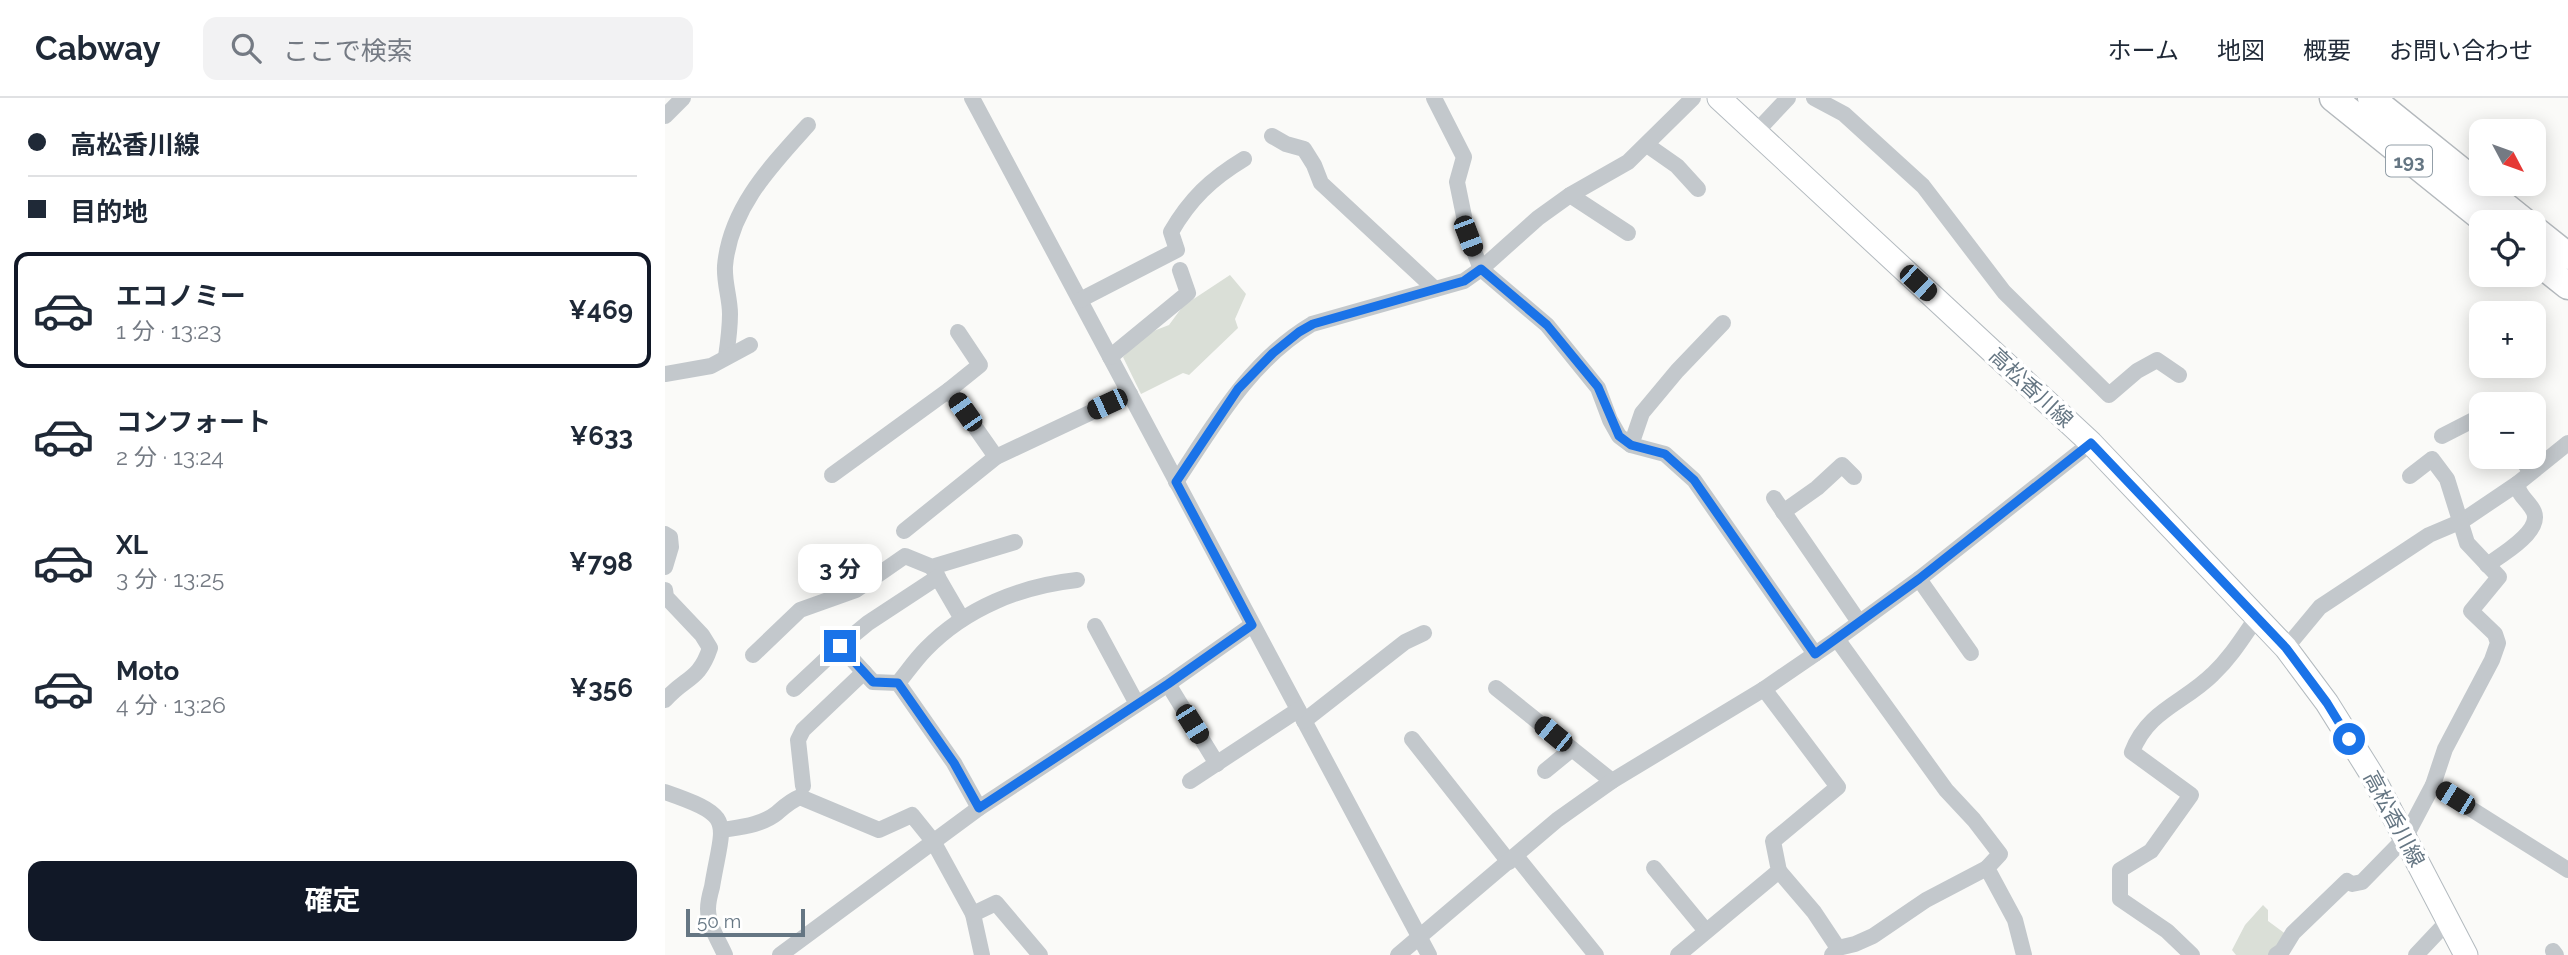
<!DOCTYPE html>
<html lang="ja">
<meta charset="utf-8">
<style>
body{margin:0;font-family:Raleway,"Noto Sans JP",sans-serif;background:#f2f2f3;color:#1f2937;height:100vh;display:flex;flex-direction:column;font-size:26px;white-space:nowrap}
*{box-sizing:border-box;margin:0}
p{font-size:23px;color:#747a83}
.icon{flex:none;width:38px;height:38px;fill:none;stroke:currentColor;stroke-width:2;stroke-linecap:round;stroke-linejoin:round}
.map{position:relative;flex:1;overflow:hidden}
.details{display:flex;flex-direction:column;background:#fff;width:665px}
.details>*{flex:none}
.guide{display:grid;align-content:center;height:154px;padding:0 28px;background:#fff}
.needle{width:46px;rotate:131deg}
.fabs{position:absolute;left:1804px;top:21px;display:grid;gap:14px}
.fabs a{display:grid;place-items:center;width:77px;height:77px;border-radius:14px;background:#fff;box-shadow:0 4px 18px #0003;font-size:35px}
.scale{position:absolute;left:21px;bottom:18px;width:119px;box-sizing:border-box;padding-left:7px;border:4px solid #657683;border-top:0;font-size:19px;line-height:24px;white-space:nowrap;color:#657683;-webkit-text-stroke:5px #fff;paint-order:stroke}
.end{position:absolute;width:32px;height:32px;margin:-16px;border:9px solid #1a73e8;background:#fff;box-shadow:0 0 0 4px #fff}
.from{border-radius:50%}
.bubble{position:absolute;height:49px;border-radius:14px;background:#fff;box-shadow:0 4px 18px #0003;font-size:23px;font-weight:700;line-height:49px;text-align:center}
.car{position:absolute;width:21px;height:42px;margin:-21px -10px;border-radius:9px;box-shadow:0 0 5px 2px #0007;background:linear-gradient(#222 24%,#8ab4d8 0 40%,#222 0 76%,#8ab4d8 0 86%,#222 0)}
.guide b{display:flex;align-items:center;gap:24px;height:66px;font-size:26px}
.guide b+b{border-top:2px solid #e0e1e3}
.guide i{width:18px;height:18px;background:#1f2937}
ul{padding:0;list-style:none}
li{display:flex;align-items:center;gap:21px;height:116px;margin:0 14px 10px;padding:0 14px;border:4px solid transparent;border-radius:14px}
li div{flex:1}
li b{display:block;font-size:26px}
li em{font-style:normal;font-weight:700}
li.active{border-color:#111827}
li>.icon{width:63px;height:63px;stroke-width:1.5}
.cta{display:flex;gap:14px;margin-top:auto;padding:14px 28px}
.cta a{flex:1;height:80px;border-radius:14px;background:#111827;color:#fff;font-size:28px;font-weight:700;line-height:80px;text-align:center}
header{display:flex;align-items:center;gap:42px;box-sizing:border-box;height:98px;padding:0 35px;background:#fff;border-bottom:2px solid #e0e1e3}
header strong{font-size:33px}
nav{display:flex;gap:38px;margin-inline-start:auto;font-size:24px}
.search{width:490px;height:63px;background:#f2f2f3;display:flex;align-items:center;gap:18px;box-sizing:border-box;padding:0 24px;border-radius:14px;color:#747a83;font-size:26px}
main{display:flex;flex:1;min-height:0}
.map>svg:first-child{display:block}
.green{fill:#dadfd7}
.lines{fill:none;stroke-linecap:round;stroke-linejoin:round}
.secondary-casing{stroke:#b3babf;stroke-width:25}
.trunk-casing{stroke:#b4b9bd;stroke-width:29}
.minor{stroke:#c3c8cc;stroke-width:16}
.secondary{stroke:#fff;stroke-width:23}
.trunk{stroke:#fff;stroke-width:26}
.route{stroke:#1a73e8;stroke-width:9}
.labels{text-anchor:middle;stroke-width:7;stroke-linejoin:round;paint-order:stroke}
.shield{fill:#fff;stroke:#939fa8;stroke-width:2}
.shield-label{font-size:19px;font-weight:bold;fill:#657683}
.street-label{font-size:21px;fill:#657683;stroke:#fff}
</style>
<header>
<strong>Cabway</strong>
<div class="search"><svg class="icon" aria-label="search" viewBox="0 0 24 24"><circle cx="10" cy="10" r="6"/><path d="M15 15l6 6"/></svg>ここで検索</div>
<nav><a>ホーム</a><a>地図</a><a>概要</a><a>お問い合わせ</a></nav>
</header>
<main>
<section class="details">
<div class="guide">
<b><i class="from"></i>高松香川線</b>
<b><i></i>目的地</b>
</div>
<ul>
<li class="active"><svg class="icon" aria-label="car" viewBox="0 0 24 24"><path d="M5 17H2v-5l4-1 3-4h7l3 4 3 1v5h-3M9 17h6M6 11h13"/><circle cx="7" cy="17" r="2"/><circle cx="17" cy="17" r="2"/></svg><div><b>エコノミー</b><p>1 分 · 13:23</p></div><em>¥469</em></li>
<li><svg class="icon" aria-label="car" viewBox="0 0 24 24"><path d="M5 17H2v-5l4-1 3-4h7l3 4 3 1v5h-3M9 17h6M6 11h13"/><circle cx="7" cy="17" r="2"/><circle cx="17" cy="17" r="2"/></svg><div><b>コンフォート</b><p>2 分 · 13:24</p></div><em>¥633</em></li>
<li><svg class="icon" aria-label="car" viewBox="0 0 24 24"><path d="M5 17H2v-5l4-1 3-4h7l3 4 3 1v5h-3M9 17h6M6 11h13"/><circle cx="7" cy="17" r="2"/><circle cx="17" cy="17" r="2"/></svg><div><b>XL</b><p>3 分 · 13:25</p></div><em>¥798</em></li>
<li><svg class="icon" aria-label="car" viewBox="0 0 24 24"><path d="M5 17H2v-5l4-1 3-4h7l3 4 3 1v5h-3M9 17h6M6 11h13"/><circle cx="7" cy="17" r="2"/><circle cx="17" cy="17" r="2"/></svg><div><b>Moto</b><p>4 分 · 13:26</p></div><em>¥356</em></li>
</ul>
<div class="cta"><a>確定</a></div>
</section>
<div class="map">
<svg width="1903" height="857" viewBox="0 0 1903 857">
<rect width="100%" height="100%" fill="#fafaf8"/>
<g class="green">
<path d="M565,177L581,196L570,221L573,230L524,277L518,275L476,296L458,259L476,241L491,232L504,227L518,208Z"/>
<path d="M1598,807L1603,812V823L1622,837L1606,857H1571L1567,852L1580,827Z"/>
</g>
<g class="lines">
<g class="secondary-casing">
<path id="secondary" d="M1054,0L1426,345L1621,550L1662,605L1707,677L1801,857"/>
</g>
<g class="trunk-casing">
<g id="trunk">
<path d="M1668,0L1822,124"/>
<path d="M1706,0L1860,124"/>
<path d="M1869,131L1903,158"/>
<path d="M1869,161L1903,188"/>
</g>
</g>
<g class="minor">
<path d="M307,0L764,857"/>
<path d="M769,0L799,59L792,84L803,138L816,171L882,227L933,290L945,322L954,338L966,347L1000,356L1029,382L1150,556"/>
<path d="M1149,0L1179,16L1258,88L1339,194L1444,297L1472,273L1492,262L1514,277"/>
<path d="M0,18L18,0"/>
<path d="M1091,34L1123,0"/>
<path d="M607,38L621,46L639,51L649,67L656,85L770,191"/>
<path d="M982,47L1012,68L1033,91"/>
<path d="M905,97L963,135"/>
<path d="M415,202L512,152L506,134C525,101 546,81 579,61"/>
<path d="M61,259C63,245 65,230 65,216C65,200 59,185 60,168C65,110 106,68 143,27"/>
<path d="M445,259L523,195L515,172"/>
<path d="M0,276L46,268L85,247"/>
<path d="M284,292L331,359"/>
<path d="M1777,338L1816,318"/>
<path d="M966,347L977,315L1012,273L1058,225"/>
<path d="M1854,359L1866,373"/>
<path d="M167,377L284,292L315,267L293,234"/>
<path d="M511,384C550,325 585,263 647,226L799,183L816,171L873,120L905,97L963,64L1028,0"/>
<path d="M1109,400L1194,524"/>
<path d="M1118,414L1152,390L1177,367L1189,379"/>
<path d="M239,433L331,359L465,296"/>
<path d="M0,436L5,439L6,449L0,469"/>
<path d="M1822,467C1835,458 1877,434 1869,414C1864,403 1854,399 1852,386"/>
<path d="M268,471L297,521"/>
<path d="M1254,481L1306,555"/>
<path d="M0,492L1,499L37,537L45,550C34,583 20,579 0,602"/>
<path d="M430,528L472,606"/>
<path d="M1172,541L1281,692L1309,722L1335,756L1322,770L1350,822L1359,857"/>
<path d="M175,548L208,584L233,585L289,665L314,710"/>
<path d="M1621,550L1655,509L1764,437L1797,423L1852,386L1903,345"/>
<path d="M88,557L135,512L191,492L240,458L267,469L350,444"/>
<path d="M233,585C242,574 251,561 261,551C301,510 356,488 412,482"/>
<path d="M503,586L552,666"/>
<path d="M831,590L947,683"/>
<path d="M129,591L175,548L203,525L273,479"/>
<path d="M639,623L740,544L759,535"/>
<path d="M747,641L844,764"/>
<path d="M880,673L907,651"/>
<path d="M525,683L633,612"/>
<path d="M1768,687L1903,772"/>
<path d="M138,688L133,642L138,632L199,574"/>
<path d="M0,694C72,719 58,722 47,789C45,796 43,804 43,811C43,827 54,843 60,857"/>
<path d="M58,732C76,729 97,727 112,715C120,708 125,703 135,699L214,732L247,717L268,743L308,816L317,857"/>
<path d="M851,758L931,857"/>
<path d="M989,770L1041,833"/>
<path d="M1114,773L1149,814L1173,850"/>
<path d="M308,816L331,805L375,857"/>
<path d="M1888,853L1891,857"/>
<path d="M115,857L314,710L503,586L587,527"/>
<path d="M733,857L892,722L947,683L1099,591L1172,541L1254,481L1426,345"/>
<path d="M1013,857L1114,773L1108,743L1173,689L1099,591"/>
<path d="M1167,857L1173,850L1190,846L1208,838L1261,802L1322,770"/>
<path d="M1527,857L1502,833L1455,801V772L1486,753L1526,697L1467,654C1483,612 1519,605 1548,576C1566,559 1578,539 1592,519"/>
<path d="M1611,857L1617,853L1628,835L1682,783L1687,786L1697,784L1740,740L1768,687L1780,651L1827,562L1833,545L1830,536L1806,513L1834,479L1802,445L1782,381L1767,361L1745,378"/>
<path d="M1751,857L1783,823"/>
</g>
<use href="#secondary" class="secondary"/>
<use href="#trunk" class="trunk"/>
</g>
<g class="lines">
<path class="route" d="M175,548L208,584L233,585L289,665L314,710L503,586L587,527L511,384L573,291L608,255L634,234L648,226L799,183L816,171L882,227L933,289L954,338L966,347L1000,356L1029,382L1150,556L1254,481L1426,345L1621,550L1662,605L1684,641"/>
</g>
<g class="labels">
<rect class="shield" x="1721" y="47.5" width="46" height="31" rx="5"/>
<g class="shield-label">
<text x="1744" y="70">193</text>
</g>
<g class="street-label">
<text transform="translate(1366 290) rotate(43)" y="7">高松香川線</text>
<text transform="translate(1729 721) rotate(62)" y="7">高松香川線</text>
</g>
</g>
</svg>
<div class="fabs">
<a><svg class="needle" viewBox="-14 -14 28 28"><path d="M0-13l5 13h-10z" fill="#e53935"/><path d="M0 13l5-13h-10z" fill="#747a83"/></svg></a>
<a><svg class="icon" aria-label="locate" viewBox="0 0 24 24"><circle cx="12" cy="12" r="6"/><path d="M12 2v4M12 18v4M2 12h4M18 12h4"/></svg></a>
<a>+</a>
<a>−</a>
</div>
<div class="scale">50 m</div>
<i class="end from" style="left:1684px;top:641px"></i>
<i class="end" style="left:175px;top:548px"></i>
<div class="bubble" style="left:133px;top:446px;width:84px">3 分</div>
<i class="car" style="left:803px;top:138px;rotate:159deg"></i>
<i class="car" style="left:1253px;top:185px;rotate:133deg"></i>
<i class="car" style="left:442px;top:306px;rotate:245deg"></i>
<i class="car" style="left:300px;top:314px;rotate:325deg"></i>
<i class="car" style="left:527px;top:626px;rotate:148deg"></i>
<i class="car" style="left:888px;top:636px;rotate:309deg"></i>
<i class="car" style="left:1790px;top:700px;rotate:302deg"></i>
</div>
</main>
